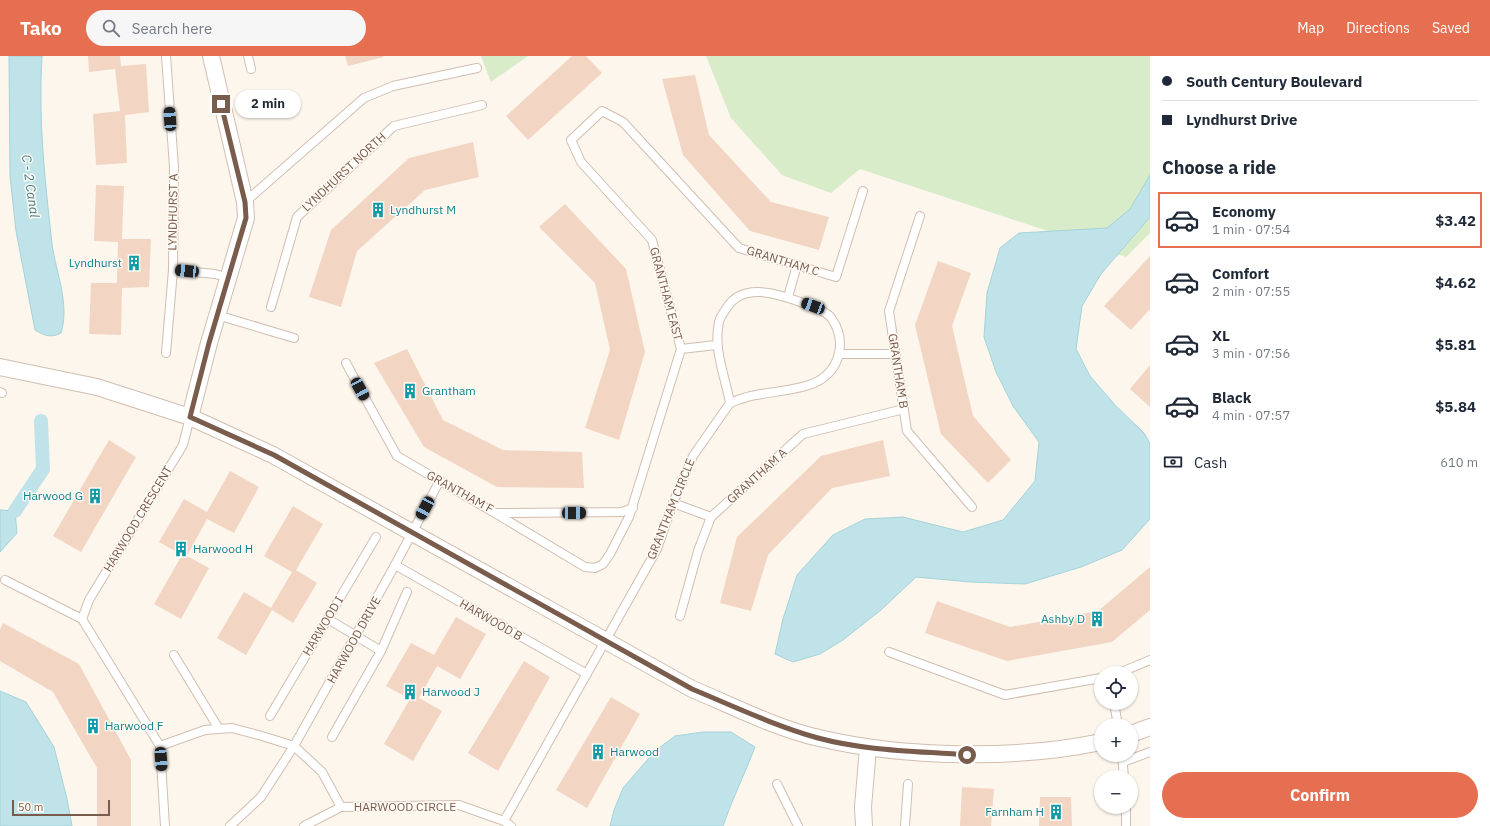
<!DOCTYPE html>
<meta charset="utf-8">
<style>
body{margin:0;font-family:"IBM Plex Sans",sans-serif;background:#f6f6f7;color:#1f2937;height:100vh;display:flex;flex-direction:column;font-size:15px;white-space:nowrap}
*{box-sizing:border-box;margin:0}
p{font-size:13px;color:#747a83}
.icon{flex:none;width:22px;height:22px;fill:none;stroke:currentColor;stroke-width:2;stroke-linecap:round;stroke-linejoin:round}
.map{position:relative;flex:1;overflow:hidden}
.panel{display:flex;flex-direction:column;background:#fff;width:340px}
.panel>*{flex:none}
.hud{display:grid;align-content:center;height:88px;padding:0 12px;background:#fff}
.controls{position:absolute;left:1094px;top:610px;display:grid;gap:8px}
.controls a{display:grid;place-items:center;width:44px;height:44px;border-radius:50%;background:#fff;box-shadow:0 1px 3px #0004;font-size:20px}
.scale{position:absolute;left:12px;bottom:10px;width:98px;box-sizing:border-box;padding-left:4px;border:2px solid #7a5c4d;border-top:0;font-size:11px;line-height:14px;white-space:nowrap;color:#7a5c4d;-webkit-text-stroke:3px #fffaf3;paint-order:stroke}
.end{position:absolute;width:18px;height:18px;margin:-9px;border:5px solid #7a5c4d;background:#fff;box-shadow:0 0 0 2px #fff}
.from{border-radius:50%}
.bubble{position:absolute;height:28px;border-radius:14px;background:#fff;box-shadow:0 1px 3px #0004;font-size:13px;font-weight:700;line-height:28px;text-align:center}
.car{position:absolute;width:12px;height:24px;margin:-12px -6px;border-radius:5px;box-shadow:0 0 3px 1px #0007;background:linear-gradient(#222 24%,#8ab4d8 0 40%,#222 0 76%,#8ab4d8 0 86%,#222 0)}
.hud b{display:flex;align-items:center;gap:14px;height:38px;font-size:15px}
.hud b+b{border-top:1px solid #e0e1e3}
.hud i{width:10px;height:10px;background:#1f2937}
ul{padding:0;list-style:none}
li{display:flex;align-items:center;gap:12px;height:56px;margin:0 8px 6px;padding:0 4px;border:2px solid transparent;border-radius:0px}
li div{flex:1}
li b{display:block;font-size:15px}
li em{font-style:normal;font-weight:700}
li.selected{border-color:#e76f51}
li>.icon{width:36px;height:36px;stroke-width:1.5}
h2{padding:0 12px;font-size:18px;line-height:48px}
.pay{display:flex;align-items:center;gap:10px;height:44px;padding:0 12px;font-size:15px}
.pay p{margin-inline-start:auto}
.cta{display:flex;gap:8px;margin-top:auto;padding:8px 12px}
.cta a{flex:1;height:46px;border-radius:24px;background:#e76f51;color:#fff;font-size:16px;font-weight:700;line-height:46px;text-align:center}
header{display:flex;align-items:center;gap:24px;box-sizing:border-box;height:56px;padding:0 20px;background:#e76f51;color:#fff}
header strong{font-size:19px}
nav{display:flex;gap:22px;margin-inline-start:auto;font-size:14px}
.search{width:280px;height:36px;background:#f6f6f7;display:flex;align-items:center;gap:10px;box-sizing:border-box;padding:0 14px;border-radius:22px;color:#747a83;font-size:15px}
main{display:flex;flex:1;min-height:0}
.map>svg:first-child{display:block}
.green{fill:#d8ecc9}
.water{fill:#bfe3e8;stroke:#a5d3da}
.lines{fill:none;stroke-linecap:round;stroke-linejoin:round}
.canal{stroke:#bfe3e8;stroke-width:14}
.building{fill:#f3d5c3}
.service-casing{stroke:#d1beb0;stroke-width:10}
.minor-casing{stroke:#d1beb0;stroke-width:18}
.service{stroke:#fff;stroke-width:8}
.minor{stroke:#fff;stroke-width:16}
.route{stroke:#7a5c4d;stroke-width:5}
.labels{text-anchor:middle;stroke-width:3;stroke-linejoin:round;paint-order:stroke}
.street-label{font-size:12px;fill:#7a5c4d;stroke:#fffaf3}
.culture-label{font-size:12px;fill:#0d838f;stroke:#fffaf3;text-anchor:start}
.water-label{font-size:13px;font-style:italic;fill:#437c86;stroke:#fffaf3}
</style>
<header>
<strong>Tako</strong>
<div class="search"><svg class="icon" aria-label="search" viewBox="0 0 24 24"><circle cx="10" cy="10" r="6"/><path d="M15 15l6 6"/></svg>Search here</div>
<nav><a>Map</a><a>Directions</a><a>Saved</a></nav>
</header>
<main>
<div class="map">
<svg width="1150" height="770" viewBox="0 0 1150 770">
<rect width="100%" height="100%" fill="#fdf6ec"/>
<g class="green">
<path d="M481,0H528L491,26Z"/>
<path d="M706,0H1150V177L1126,201L860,113L831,137L782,119L731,62Z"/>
</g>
<g class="water">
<path d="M9,0H42C38,63 45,125 52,188C56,217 70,248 61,277C51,282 45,280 35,274L16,175L10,120Z"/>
<path d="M1150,119V161L1101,218L1082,250L1076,293L1090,320L1115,349L1144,377L1150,387V463L1122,494L1081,511L1025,528L970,526L916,521L881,554L843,584L820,598L793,606L775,598L783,563L797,519L833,479L865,463L903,461L963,476L1003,464L1035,425L1039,386L1013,350L996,316L984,281L987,237L1000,192L1019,177L1107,172L1130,153Z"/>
<path d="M0,454L15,455L17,477L0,496Z"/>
<path d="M0,635L26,646L54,691L67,743L72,770H0Z"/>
<path d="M703,676H731L755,691C745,718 732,743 723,770H610L614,754L623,732L655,695L675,680Z"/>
</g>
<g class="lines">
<path class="canal" d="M15,455L43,413L41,365"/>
</g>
<g class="building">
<path d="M88,0H120L121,10L146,8L149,56L125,59L127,107L96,109L93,58L120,55L115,13L89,16Z"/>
<path d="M345,0H383L384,1L348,10Z"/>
<path d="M572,0H586L602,17L528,84L506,60Z"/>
<path d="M695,19L709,79L771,146L829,161L819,194L750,175L683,99L662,23Z"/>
<path d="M473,86L479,121L425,134L357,195L341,251L309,241L331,174L409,102Z"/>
<path d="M96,129L124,130L122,183H151L149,231L122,232L121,279L89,278L91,227H117L118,186L94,185Z"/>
<path d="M565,148L626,213L645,296L619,384L585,372L610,294L595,227L539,171Z"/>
<path d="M1150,200V253L1131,274L1104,250Z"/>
<path d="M938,205L971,217L952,270L973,360L1011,404L988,427L941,378L915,269Z"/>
<path d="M407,293L443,364L503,394L582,396L584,432L497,431L424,391L374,307Z"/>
<path d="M1150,309V351L1130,333Z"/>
<path d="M109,384L136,401L81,496L53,480Z"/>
<path d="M883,384L890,420L832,432L768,499L751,555L720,547L737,481L821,400Z"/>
<path d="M230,415L259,431L234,477L207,463L187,500L209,512L181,563L154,548L182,499L159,486L184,443L207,456Z"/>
<path d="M293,450L323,468L296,514L317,527L293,567L272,554L246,599L217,582L244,536L271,552L292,516L264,500Z"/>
<path d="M1150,511V554L1112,586L1007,605L925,577L937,545L1010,571L1098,555Z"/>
<path d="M456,561L486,578L460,623L437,610L419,642L442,655L413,705L384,688L410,643L386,630L411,587L434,599Z"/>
<path d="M3,567L79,608L131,704V770H97V712L53,636L0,605V574Z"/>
<path d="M524,605L550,621L498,715L468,697Z"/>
<path d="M611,641L640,658L587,752L556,734Z"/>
<path d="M962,731L994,733L991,770H960Z"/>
<path d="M1040,741H1071L1072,770H1039Z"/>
</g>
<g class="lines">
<g class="service-casing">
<g id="service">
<path d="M248,0L251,13"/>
<path d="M245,146L364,42L393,30L477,12"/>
<path d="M920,160L889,255L907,375L972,451"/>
<path d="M173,214L215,218L229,222"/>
<path d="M788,241L797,209"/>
<path d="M271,251L297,161L394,70L482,49"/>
<path d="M217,259L294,282"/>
<path d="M681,293L716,289"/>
<path d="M166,297L173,214L174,111L166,0"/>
<path d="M841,298H895"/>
<path d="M346,307L397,400L495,457L622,456L633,452"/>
<path d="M0,336L2,337"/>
<path d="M673,447L711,461"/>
<path d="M495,457L585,511L595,512L603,508L610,498L629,461L681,293L652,184L581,106L571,84L602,55L623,66L739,192L836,221L863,135"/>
<path d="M395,509L587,618"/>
<path d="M5,524L82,563L160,690L165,770"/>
<path d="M680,560L698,495L711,461L803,378L904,353"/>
<path d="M82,563L89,544L183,389L190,361"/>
<path d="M328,563L381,595"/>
<path d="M889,596L1005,639L1101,622"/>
<path d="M174,599L219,673"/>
<path d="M1119,617L1150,604"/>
<path d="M1114,647L1118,669"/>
<path d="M270,660L376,481"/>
<path d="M332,681L381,595L407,536"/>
<path d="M160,690L205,674L232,672L262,680L294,690L322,716L341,751L459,749L504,765L511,770"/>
<path d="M1122,699L1124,721"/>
<path d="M1123,706L1150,696"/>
<path d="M777,728L798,770"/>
<path d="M1126,751V770"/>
<path d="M504,765L657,493L673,447L693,400L730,347C725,320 713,293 719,266C720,262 723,257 726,253C742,225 779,238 803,247C811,250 827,255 832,263C845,282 842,308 823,322C807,334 775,335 756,339C747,340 738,344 730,347"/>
<path d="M230,770L261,741L294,690L395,509L439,426"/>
<path d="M304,770L341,751"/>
<path d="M905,770L908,728"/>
</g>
</g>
<g class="minor-casing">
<g id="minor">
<path d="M0,311L97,331L190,361L273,399L692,633C733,650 775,672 819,682C904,702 1016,704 1101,686"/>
<path d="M190,361L209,287L246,162L245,146L211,0"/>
<path d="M1131,678L1150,671"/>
<path d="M864,770L863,751L868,692"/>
</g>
</g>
<use href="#service" class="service"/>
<use href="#minor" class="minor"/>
</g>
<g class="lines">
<path class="route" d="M221,48L245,146L246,162L209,287L190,361L274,399L692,633C733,650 775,670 818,682C866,695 917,695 967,699"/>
</g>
<defs>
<g id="building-bare" transform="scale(1.2)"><path d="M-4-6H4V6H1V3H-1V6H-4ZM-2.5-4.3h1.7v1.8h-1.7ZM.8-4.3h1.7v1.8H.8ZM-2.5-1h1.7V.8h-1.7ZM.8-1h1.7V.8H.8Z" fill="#0f9aa8" stroke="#fffaf3" stroke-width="2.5" paint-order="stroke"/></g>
</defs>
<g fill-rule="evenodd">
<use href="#building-bare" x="378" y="154"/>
<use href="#building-bare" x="134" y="207"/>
<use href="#building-bare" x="410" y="335"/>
<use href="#building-bare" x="95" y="440"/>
<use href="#building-bare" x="181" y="493"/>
<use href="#building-bare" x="1097" y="563"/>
<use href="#building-bare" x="410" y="636"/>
<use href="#building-bare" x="93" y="670"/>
<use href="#building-bare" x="598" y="696"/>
<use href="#building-bare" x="1056" y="756"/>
</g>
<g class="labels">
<g class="street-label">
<text transform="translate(344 116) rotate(-43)" y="4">LYNDHURST NORTH</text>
<text transform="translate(173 156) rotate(-89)" y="4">LYNDHURST A</text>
<text transform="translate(783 205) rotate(17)" y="4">GRANTHAM C</text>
<text transform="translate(666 238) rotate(75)" y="4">GRANTHAM EAST</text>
<text transform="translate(898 315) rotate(81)" y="4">GRANTHAM B</text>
<text transform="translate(757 420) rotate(-42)" y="4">GRANTHAM A</text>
<text transform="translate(460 436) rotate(29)" y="4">GRANTHAM F</text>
<text transform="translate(671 453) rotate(-68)" y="4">GRANTHAM CIRCLE</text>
<text transform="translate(138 463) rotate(-59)" y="4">HARWOOD CRESCENT</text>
<text transform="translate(491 564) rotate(30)" y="4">HARWOOD B</text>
<text transform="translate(323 570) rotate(-59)" y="4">HARWOOD I</text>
<text transform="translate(354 584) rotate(-61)" y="4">HARWOOD DRIVE</text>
<text x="405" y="755">HARWOOD CIRCLE</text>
</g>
<g class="culture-label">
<text x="390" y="158">Lyndhurst M</text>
<text x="122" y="211" text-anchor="end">Lyndhurst</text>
<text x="422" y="339">Grantham</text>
<text x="83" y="444" text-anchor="end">Harwood G</text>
<text x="193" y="497">Harwood H</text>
<text x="1085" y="567" text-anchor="end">Ashby D</text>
<text x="422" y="640">Harwood J</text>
<text x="105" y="674">Harwood F</text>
<text x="610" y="700">Harwood</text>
<text x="1044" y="760" text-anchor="end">Farnham H</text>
</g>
<g class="water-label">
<text transform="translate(31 130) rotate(82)" y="5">C - 2 Canal</text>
</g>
</g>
</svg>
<div class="controls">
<a><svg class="icon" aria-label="locate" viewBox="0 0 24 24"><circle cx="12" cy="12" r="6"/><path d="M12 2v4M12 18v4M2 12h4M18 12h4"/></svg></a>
<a>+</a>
<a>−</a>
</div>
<div class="scale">50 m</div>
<i class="end from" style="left:967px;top:699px"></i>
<i class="end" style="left:221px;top:48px"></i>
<div class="bubble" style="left:235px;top:34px;width:66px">2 min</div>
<i class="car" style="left:170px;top:63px;rotate:356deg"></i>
<i class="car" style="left:187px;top:215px;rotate:276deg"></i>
<i class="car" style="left:813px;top:250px;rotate:290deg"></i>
<i class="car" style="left:360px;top:333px;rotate:151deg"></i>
<i class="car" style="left:425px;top:452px;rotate:208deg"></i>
<i class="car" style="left:574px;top:457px;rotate:90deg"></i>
<i class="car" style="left:161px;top:703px;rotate:176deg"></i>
</div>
<section class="panel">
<div class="hud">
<b><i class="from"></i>South Century Boulevard</b>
<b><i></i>Lyndhurst Drive</b>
</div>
<h2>Choose a ride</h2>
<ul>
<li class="selected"><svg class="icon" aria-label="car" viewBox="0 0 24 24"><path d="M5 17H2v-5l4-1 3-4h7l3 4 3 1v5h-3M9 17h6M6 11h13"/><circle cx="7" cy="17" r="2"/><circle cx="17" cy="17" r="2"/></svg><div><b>Economy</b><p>1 min · 07:54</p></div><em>$3.42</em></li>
<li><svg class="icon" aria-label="car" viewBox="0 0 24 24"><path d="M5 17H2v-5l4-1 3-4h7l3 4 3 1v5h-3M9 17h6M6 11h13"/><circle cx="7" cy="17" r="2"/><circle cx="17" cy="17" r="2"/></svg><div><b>Comfort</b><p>2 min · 07:55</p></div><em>$4.62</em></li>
<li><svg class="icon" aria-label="car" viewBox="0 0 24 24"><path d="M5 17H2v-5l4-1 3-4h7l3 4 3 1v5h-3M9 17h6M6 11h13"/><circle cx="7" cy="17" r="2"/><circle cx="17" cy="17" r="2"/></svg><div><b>XL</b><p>3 min · 07:56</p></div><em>$5.81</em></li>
<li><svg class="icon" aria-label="car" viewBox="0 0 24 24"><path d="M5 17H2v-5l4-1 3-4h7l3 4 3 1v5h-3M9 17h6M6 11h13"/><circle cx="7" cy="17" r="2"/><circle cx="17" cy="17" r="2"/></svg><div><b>Black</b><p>4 min · 07:57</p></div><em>$5.84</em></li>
</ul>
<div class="pay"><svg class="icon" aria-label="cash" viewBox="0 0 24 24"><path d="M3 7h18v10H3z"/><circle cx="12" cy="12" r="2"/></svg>Cash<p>610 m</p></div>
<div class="cta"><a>Confirm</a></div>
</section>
</main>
